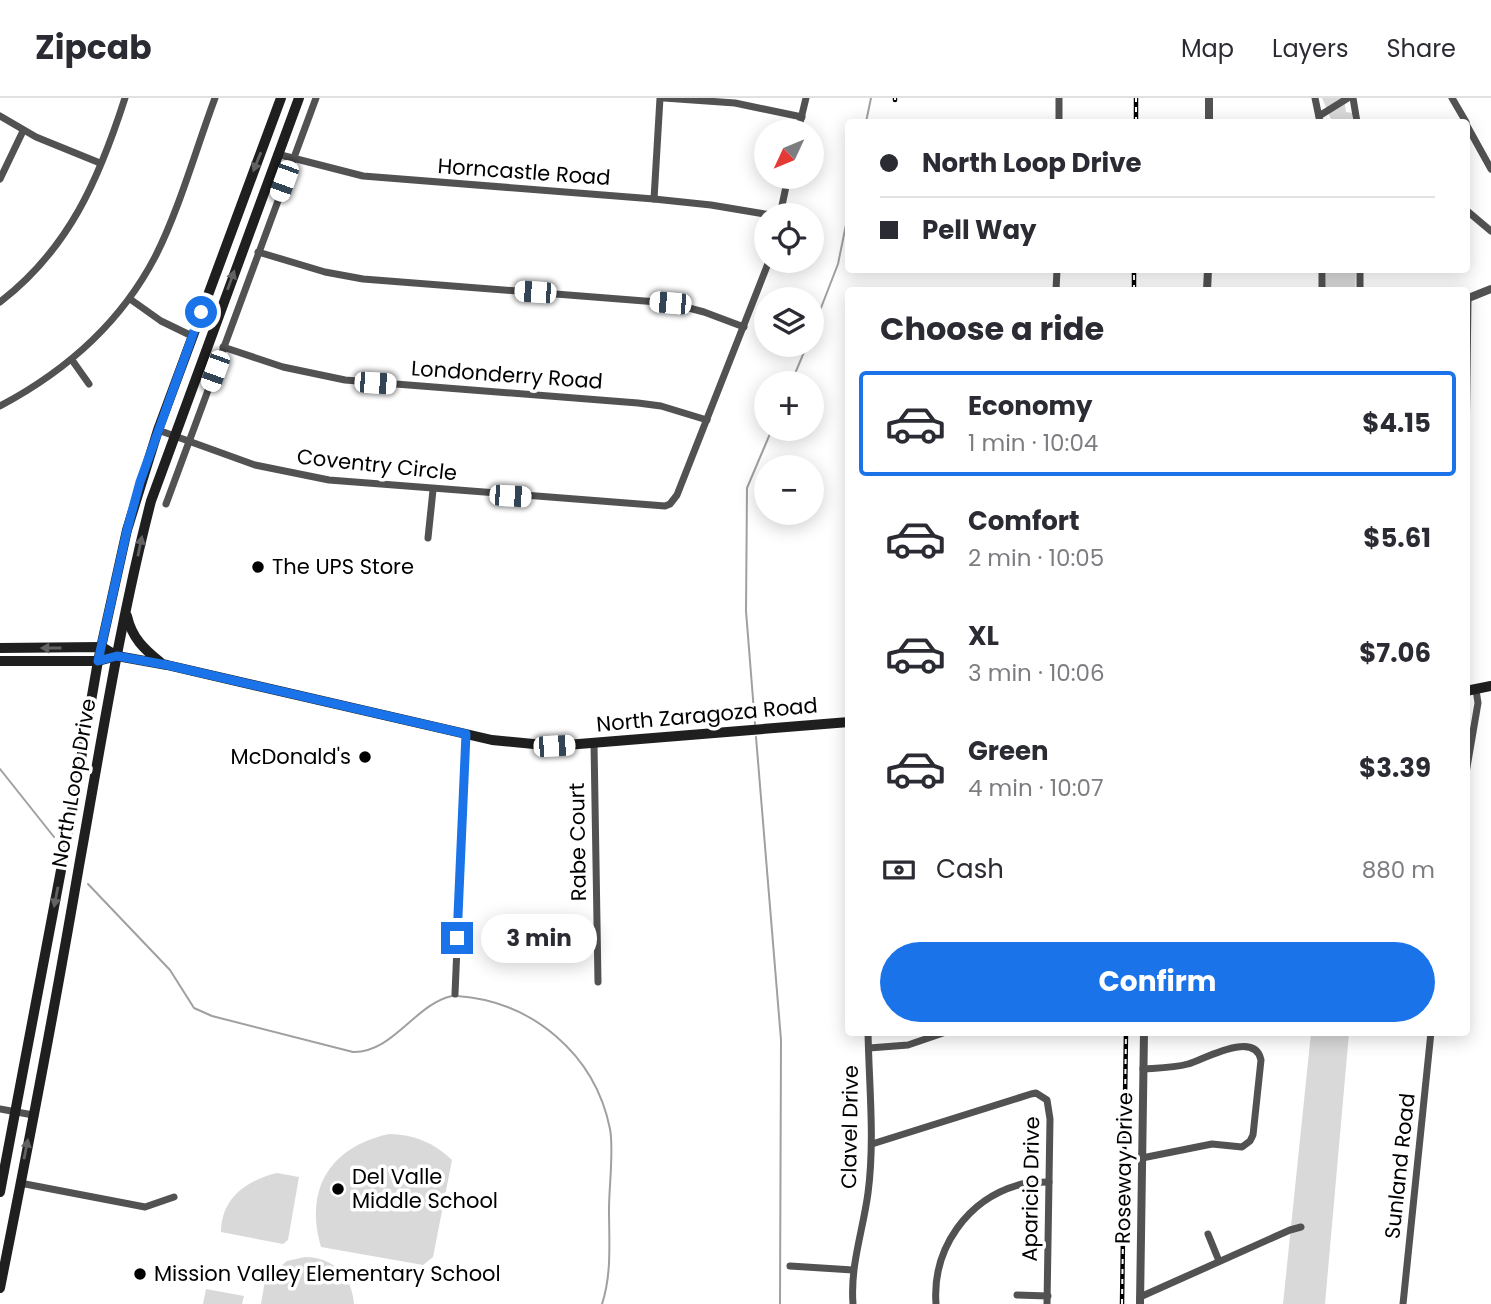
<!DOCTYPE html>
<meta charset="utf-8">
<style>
body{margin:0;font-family:Poppins,sans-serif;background:#f2f2f3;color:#2b2b33;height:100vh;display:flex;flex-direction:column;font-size:26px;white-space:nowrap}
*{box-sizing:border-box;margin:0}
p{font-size:23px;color:#7c7c81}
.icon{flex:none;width:38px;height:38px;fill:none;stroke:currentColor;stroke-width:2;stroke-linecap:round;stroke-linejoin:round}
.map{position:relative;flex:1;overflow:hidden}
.panel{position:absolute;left:845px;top:189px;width:625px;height:749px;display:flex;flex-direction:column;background:#fff;border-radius:7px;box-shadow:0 4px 18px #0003}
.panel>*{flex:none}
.top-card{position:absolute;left:845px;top:21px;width:625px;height:154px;border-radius:7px;box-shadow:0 4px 18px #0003;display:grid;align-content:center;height:154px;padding:0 35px;background:#fff}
.needle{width:46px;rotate:226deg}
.fabs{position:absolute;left:754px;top:21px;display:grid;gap:14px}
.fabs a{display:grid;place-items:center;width:70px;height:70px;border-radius:50%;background:#fff;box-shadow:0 4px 18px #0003;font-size:35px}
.end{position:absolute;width:32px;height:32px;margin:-16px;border:9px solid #1a73e8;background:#fff;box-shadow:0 0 0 4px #fff}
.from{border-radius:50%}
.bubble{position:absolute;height:49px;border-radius:24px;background:#fff;box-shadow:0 4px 18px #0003;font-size:23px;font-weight:700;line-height:49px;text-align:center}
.car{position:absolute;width:21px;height:42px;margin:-21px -10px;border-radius:9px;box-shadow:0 0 5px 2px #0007;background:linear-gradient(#fff 24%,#345 0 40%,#fff 0 76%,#345 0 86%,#fff 0)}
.top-card b{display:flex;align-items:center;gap:24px;height:66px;font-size:26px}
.top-card b+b{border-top:2px solid #e1e1e2}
.top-card i{width:18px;height:18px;background:#2b2b33}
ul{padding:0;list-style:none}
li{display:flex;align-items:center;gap:21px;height:105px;margin:0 14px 10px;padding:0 21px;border:4px solid transparent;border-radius:7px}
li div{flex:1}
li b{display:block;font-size:26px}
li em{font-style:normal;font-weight:700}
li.selected{border-color:#1a73e8}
li>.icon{width:63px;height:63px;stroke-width:1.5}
h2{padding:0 35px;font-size:32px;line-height:84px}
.pay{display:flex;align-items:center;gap:18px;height:77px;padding:0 35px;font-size:26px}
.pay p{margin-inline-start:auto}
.primary-button{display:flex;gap:14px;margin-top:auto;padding:14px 35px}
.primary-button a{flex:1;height:80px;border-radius:42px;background:#1a73e8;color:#fff;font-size:28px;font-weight:700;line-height:80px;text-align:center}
header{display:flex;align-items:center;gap:42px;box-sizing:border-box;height:98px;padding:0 35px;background:#fff;border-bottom:2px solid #e1e1e2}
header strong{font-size:33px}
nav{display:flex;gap:38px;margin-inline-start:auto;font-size:24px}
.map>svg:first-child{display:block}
.green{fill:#d9d9d9}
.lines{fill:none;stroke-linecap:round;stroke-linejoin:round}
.stream{stroke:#a0a0a0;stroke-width:2}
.minor{stroke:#525252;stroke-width:7}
.tertiary{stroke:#525252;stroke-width:8}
.secondary{stroke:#1f1f1f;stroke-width:10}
.rail-casing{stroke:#000;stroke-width:4.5}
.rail{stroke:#fff;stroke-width:2;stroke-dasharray:5;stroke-linecap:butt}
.oneway{fill:#626262}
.route{stroke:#1a73e8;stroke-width:9}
.poi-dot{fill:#000;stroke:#fff;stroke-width:2.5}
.labels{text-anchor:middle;stroke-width:7;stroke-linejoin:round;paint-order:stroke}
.street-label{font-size:21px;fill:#000;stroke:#fff}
.poi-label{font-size:21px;fill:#000;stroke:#fff;text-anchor:start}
</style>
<header>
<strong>Zipcab</strong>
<nav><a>Map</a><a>Layers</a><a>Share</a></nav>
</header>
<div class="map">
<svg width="1491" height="1206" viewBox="0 0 1491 1206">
<rect width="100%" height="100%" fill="#fff"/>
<g class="green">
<path d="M1322,0H1344L1346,14L1352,15V24H1329L1331,21Z"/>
<path d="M1326,172H1356L1355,192H1325Z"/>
<path d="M1311,935H1349L1325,1206H1283Z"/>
<path d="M389,1036C414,1036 434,1045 452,1062L433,1159L423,1167L321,1149C304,1091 330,1049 389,1036Z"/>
<path d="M277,1075L299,1079L288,1142L283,1146L221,1134C221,1100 247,1082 277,1075Z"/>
<path d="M305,1159C333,1159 352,1178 354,1206H261L268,1164L276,1166L275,1173L287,1163Z"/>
<path d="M206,1191L244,1198L242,1206H203Z"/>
</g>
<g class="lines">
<g class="stream">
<path d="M866,24L871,0"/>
<path d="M812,233L838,166L849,112"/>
<path d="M791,285L807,247"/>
<path d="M755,626L746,513L747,390L772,331"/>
<path d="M756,639L781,942L780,1206"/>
<path d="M0,671L54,739"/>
<path d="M88,786L170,872L194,910L212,918L353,954C393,955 415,906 452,898"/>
<path d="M457,898C532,903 595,956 610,1031C614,1052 609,1088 609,1111C609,1142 612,1176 602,1206"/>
</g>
<g class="minor">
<path d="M664,0L735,5L802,19"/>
<path d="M1315,0L1320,24"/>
<path d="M1353,0L1357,24"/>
<path d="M1452,0L1466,24"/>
<path d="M0,18L36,39L100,65"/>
<path d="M1319,18L1348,0"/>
<path d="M1059,24V0"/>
<path d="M1466,26L1491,71"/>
<path d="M798,33L806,0"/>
<path d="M277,56L363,78L654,101L711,107L771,117"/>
<path d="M0,81L23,33"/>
<path d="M654,101L660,0"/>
<path d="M1466,112L1491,133"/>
<path d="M780,117L788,79"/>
<path d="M258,154L325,174L363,181L670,205L704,214L744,229"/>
<path d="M1056,192L1057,172"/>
<path d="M1322,192V172"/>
<path d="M1360,192V172"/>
<path d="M130,201L161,223L192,238"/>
<path d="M0,204C69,151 99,81 125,0"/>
<path d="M223,249L283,269L345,282L638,305L661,308L707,322"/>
<path d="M72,262L89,286"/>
<path d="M0,308C66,273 120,226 155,159C179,112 196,51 215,0"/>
<path d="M158,332L255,367L329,382L665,408L670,406L677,397L769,163"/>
<path d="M1466,356L1468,200"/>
<path d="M166,406L316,0"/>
<path d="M428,440L433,392"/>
<path d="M594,645L598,884"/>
<path d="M1466,675L1478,605L1476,592"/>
<path d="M455,896L466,636"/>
<path d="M869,950L908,947L946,934"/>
<path d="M0,1011L33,1017"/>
<path d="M872,1046L1031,996L1036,995L1047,1002L1050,1021L1047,1206"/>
<path d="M1142,1060L1212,1046L1242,1049L1250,1043L1253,1037L1261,962C1255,932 1205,961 1188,966C1174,970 1158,970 1143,971"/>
<path d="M20,1085L145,1109L174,1099"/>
<path d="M1208,1136L1219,1163"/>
<path d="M790,1168L853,1172"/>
<path d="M1017,1197L1048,1198"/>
<path d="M1140,1199L1290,1132L1301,1129"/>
<path d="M853,1206C850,1167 863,1133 868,1095C875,1042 869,988 868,934"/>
<path d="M936,1206C932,1151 967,1100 1022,1086C1030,1084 1040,1084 1049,1084"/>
<path d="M1403,1206L1431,934"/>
</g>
<g class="tertiary">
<path d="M1209,24V0"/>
<path d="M1207,192L1208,172"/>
<path d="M1466,201L1491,191"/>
<path d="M1140,1206L1144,934"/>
</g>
<g class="secondary">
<path d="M127,518C132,540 144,551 160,564"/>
<path d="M0,550L102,549L117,558L167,567L492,642L554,648L849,624"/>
<path d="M0,563H98L117,558"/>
<path d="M1466,593L1491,588"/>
<path d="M0,1094L69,730L98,563L127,432L158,332L281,0"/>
<path d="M0,1190C28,1050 55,909 79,768C101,646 120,523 151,403L299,0"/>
</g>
<g class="rail-casing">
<g id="rail">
<path d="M895,2V0"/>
<path d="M1136,24V0"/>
<path d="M1134,192V172"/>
<path d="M1122,1206L1126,934"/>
</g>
</g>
<use href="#rail" class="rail"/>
</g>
<defs><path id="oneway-solid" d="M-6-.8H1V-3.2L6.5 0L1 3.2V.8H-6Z" transform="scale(1.75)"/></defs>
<g class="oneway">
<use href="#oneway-solid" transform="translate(257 64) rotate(112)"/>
<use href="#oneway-solid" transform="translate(231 182) rotate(-70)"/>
<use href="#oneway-solid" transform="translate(140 448) rotate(-78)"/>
<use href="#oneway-solid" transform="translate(51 550) rotate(180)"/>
<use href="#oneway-solid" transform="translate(56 799) rotate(101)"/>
<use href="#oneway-solid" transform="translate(26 1051) rotate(-79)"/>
</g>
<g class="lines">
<path class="route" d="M201,214L140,384L127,432L98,563L117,558L167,567L466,636L457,840"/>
</g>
<g class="poi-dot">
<circle cx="258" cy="469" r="7"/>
<circle cx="365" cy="659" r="7"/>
<circle cx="338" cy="1091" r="7"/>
<circle cx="140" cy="1176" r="7"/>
</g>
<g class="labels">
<g class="street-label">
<text transform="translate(524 74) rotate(4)" y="7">Horncastle Road</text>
<text transform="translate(507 277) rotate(4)" y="7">Londonderry Road</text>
<text transform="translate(377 367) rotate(6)" y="7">Coventry Circle</text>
<text transform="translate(707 617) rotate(-5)" y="7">North Zaragoza Road</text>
<text transform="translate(74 685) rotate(-80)" y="7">North Loop Drive</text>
<text transform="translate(578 744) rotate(-91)" y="7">Rabe Court</text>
<text transform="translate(850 1029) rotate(-89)" y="7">Clavel Drive</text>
<text transform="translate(1400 1068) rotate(-84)" y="7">Sunland Road</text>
<text transform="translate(1124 1070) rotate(-89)" y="7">Roseway Drive</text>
<text transform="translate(1031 1091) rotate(-89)" y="7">Aparicio Drive</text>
</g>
<g class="poi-label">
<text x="272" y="476">The UPS Store</text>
<text x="351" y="666" text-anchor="end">McDonald's</text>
<text x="352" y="1086">Del Valle<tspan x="352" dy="24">Middle School</tspan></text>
<text x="154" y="1183">Mission Valley Elementary School</text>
</g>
</g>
</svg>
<div class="fabs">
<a><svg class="needle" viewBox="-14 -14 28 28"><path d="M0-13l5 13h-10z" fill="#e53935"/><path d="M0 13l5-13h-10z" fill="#7c7c81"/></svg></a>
<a><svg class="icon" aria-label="locate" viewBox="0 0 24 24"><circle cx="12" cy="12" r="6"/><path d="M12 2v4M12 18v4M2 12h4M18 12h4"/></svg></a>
<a><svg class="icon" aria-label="layers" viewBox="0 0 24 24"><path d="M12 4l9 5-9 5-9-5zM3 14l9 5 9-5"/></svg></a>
<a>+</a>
<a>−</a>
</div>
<i class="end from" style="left:201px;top:214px"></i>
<i class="end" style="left:457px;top:840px"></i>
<div class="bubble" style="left:481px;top:816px;width:116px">3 min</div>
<i class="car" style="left:284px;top:83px;rotate:200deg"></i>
<i class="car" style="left:535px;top:194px;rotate:274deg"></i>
<i class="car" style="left:670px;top:205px;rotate:275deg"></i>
<i class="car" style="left:215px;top:273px;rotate:200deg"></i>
<i class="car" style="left:375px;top:285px;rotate:94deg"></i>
<i class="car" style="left:510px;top:398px;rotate:94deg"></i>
<i class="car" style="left:554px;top:648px;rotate:87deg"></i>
<div class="top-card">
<b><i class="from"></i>North Loop Drive</b>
<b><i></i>Pell Way</b>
</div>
<section class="panel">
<h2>Choose a ride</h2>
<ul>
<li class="selected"><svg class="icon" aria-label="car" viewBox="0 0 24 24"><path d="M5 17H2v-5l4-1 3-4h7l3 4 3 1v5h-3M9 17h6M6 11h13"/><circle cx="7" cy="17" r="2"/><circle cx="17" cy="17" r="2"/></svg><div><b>Economy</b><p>1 min · 10:04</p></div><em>$4.15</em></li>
<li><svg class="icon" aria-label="car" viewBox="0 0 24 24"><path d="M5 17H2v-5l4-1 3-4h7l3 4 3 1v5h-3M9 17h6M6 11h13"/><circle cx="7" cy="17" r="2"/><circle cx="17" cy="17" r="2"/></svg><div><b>Comfort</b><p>2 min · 10:05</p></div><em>$5.61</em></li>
<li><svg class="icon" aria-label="car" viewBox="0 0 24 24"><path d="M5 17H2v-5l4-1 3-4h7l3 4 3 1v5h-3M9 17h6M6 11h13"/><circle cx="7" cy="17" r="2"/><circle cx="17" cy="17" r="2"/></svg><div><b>XL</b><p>3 min · 10:06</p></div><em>$7.06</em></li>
<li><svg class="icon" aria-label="car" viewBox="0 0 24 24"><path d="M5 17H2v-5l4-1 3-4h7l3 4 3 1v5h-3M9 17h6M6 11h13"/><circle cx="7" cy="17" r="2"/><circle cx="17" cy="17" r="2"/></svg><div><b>Green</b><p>4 min · 10:07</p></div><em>$3.39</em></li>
</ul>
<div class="pay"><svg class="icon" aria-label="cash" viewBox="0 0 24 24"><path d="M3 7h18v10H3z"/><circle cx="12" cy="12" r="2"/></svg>Cash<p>880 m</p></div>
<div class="primary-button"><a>Confirm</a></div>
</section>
</div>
